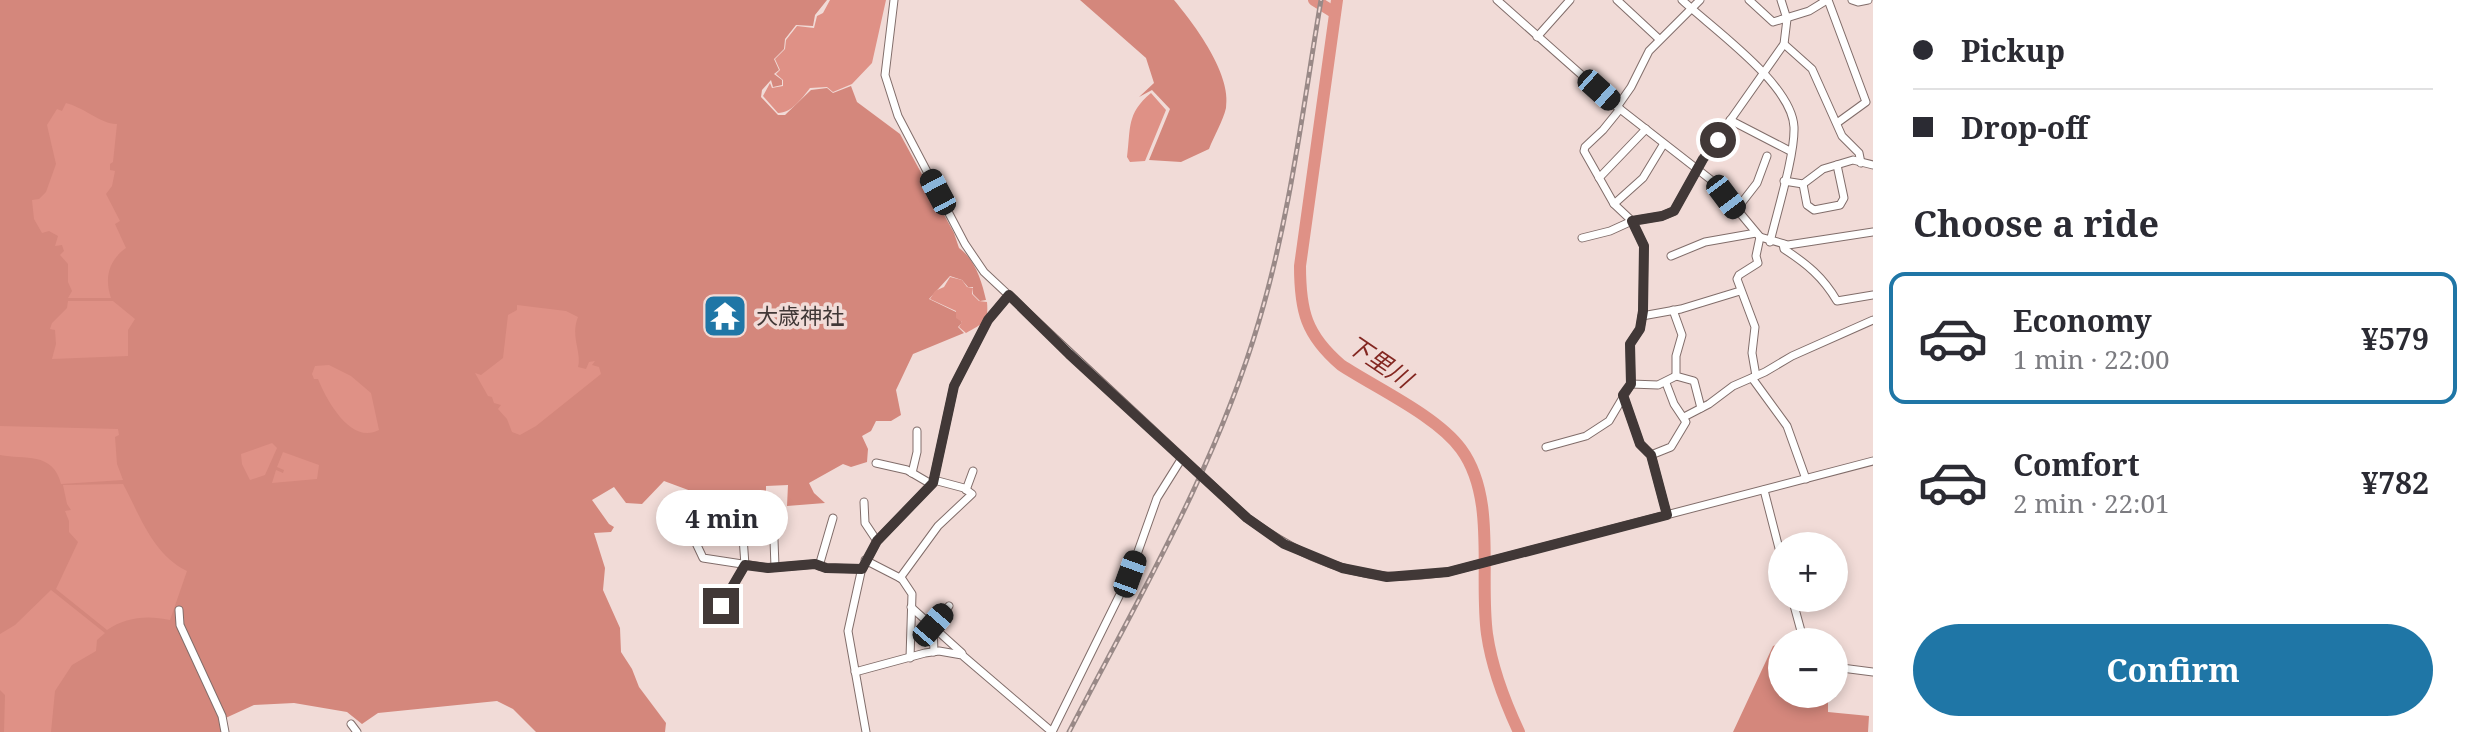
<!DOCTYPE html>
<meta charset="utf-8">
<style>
body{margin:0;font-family:"Noto Serif","Noto Sans JP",serif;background:#f7f7f7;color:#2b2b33;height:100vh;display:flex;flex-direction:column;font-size:30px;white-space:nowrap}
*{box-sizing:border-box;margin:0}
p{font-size:26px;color:#7c7c81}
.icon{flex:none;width:44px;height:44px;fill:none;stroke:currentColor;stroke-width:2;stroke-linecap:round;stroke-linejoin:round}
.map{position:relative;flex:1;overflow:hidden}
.sheet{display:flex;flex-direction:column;background:#fff;width:600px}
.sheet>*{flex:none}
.hud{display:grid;align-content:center;height:176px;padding:0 40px;background:#fff}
.controls{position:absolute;left:1768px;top:532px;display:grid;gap:16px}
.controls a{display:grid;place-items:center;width:80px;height:80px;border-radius:50%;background:#fff;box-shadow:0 4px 12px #0003;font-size:40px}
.end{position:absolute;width:36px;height:36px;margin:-18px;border:10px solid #413837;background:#fff;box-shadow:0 0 0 4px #fff}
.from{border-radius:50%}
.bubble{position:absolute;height:56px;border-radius:28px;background:#fff;box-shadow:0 4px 12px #0003;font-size:26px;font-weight:700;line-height:56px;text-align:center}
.car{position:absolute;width:24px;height:48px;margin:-24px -12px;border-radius:10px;box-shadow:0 0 6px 2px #0007;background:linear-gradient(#222 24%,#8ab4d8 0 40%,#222 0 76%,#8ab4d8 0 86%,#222 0)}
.hud b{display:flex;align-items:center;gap:28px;height:76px;font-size:30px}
.hud b+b{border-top:2px solid #e1e1e2}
.hud i{width:20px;height:20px;background:#2b2b33}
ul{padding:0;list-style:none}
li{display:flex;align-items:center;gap:24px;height:132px;margin:0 16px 12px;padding:0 24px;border:4px solid transparent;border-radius:16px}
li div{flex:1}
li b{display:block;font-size:30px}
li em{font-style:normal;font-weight:700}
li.current{border-color:#1f76a6}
li>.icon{width:72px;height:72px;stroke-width:1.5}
h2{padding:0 40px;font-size:36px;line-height:96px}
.cta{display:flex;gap:16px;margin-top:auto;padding:16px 40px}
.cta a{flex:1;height:92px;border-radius:48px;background:#1f76a6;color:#fff;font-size:32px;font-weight:700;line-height:92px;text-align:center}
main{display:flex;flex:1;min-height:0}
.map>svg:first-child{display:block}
.forest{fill:#d4877c}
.water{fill:#df9186}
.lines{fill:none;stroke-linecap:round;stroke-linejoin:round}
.river{stroke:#df9186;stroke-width:12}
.minor-casing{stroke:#816d6a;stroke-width:9}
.minor{stroke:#fff;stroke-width:7}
.rail-casing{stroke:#998987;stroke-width:5}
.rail{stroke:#f1dbd7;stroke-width:2;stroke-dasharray:6;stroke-linecap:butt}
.route{stroke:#413837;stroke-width:10}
.labels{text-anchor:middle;stroke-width:7;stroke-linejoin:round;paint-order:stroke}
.poi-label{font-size:22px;fill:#413837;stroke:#f1dbd7;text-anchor:start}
.water-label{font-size:24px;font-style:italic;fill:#832721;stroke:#f1dbd7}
</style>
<main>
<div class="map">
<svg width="1873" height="732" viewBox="0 0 1873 732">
<rect width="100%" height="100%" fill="#f1dbd7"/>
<g class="forest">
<path d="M0,0H827L815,15L813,26L796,25L785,39L784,49L774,59L779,70L774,74L782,80V85L773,87L771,80L762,90L761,97L778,115H785L811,90L827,88L833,93L851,86L857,102L900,134L954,233L959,248C975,259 982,282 986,300L980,301L973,294V287H968L962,280L950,276L929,299L956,312V318H960L962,323L958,327L964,333L913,354L896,390L901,415L891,421H876L871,431L862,436L868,449L867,462L851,467L843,464L809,483L814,493L825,503L787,506L788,485L766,486V496L761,501V507L748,506L742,500L726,504L664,481L642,504L626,503L614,487L592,500L609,524L614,527L611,532L594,533L605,568L603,590L620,628L621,652L632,669L639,687L666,723L665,732H536L513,709L497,701L378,713L362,724L347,712L294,703L254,705L219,721L223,732H0Z"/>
<path d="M1080,0H1174C1194,24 1232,74 1226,108C1223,121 1214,136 1209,149L1181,162L1149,160L1170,109L1152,90L1139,97L1154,83L1146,58Z"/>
<path d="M1782,643V694H1828V712L1869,716L1868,732H1733L1773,646Z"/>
</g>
<g class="water">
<path d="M830,0H886L872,63L852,84L833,92L827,87L810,88C802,98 792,113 778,113L763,96L770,83L772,88L783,86V80L776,74L780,70L775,59L785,49L786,40L797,26L814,28L817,16L823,13Z"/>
<path d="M1151,93L1166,110L1145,161L1130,162L1127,157C1131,128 1126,114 1151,93Z"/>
<path d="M66,103C83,107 103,125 117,124L113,162L110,164V170L115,171L112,186L106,194L120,221L115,224L126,248C109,260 104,278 111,298H68L72,291L68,282V264L60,255L64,251L62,245L55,246L58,236L49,231L42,233L34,219L32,200L39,199L46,192L56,164L47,125L57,109L62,111Z"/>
<path d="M950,277L962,280L967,287L973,288L972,294L979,301L987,302C989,323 983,323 966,333L959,327L962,322L956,318V311L930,299L935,291L944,287Z"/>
<path d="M68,301H113L135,319L128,330V356L52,359L56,344L55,330L50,329L52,323L67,308Z"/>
<path d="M517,305L566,311L578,317C570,337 582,352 578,367L586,369L589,362L595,361L592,365L599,367L601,374L536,426L520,435L512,432L507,419L498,409L501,405L494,403L492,397L488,396L475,373L481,375L503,358L508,315L517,310Z"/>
<path d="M329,365L351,376L371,393L379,430C351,445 327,401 318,379H314L312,374L315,366Z"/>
<path d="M0,426L118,429L119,435L115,437L117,464L123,480L61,484C53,451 24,460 0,455Z"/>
<path d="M272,443L277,448L265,475L250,480L242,464L241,454Z"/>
<path d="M283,452L319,465L317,479L272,483L276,470L283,473L284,470L277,467Z"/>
<path d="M123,484C140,515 152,554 187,571L170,620C147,615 126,617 107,630L56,589L78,542L69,532V521L65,511L71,510L67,504L63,485Z"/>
<path d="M51,590L105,633L97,640L96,651L72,665L55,691L51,732H4L5,695L0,690V634L15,625Z"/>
</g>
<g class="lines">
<g class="river">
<path d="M1314,0L1335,13"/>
<path d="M1337,0L1300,266C1300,311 1306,335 1341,365C1376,388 1437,416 1461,449C1497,498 1479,575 1487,634C1492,669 1504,700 1519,732"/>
</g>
<g class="minor-casing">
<g id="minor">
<path d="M894,0L885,75L898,116L965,244L984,272L1247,518C1289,548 1332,571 1385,576C1405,578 1427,574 1448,572L1873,461"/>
<path d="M1497,0L1620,109L1715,183L1760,237L1788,245L1873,232"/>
<path d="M1617,0L1659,39"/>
<path d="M1682,0C1713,29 1792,84 1794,127C1795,155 1777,212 1770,242"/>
<path d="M1749,0L1773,22L1809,11L1827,0"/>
<path d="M1828,0L1866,102L1837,123"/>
<path d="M1852,0L1858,2L1868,0"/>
<path d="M1537,37L1570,0"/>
<path d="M1784,44L1812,69L1842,136L1859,153L1861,163"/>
<path d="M1617,107L1631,87L1649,51L1700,0"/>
<path d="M1730,120L1790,151"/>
<path d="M1599,178L1646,129"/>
<path d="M1784,181L1803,184L1823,169L1853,160L1873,165"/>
<path d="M1803,184L1807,205L1814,210L1840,205L1844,198L1837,165"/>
<path d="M1614,204L1643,178L1663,145"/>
<path d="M1736,210L1757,183L1767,156"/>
<path d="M1582,238L1610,231L1632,221L1662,216L1674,211L1703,159L1784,44L1787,19L1781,0"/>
<path d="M1783,244L1784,249C1807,264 1823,277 1837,301L1873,295"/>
<path d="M1671,256L1705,242L1756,233"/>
<path d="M1673,310L1682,335L1676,356V376L1694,381L1701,408"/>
<path d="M1642,316L1681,309L1740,291"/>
<path d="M1756,376L1752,353L1755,327L1737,279L1739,275L1758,263L1756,256L1760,237"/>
<path d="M1752,378L1787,426L1806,479"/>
<path d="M1631,384L1658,385L1676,376"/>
<path d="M1623,395L1640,444L1651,455L1667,515"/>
<path d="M1684,417L1709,404L1733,386L1765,372L1792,356L1873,320"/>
<path d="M1546,447L1586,436L1609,421L1631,384L1630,344L1640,329L1643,311L1644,246L1632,221L1614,204L1584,151L1585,147L1603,130L1620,109"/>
<path d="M1651,455L1671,447L1686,422L1674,404L1666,383"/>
<path d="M876,463L907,470L931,484"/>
<path d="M912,473L917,452V431"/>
<path d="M966,490L973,471"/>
<path d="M1764,490L1782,560"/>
<path d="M864,502L865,523L877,541"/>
<path d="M686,532L695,541L703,558L768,568L815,564L826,568L862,569"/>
<path d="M764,532L774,540L775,567"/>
<path d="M865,560L902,579L912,594L910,658"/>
<path d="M819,566L833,518"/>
<path d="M900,578L938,526L972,494L964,488L934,480"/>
<path d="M1792,598L1804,642"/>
<path d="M721,606L745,565L741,509L764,510"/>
<path d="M911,607L962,653"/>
<path d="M179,610L180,625L222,716L225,732"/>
<path d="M934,652L933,625L949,606"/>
<path d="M1834,667L1873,672"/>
<path d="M855,672L925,653L939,651L962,655L1052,732"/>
<path d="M351,724L357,732"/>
<path d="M866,732L848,631L861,572L877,541L933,483L954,386L988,320L1009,295"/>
<path d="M1052,732L1130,574L1157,498L1182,458"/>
</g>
</g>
<use href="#minor" class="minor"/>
<g class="rail-casing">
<path id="rail" d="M1069,732C1138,599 1217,465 1259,321C1290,217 1303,107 1321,0"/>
</g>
<use href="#rail" class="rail"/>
</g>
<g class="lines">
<path class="route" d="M721,606L745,565L768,568L815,564L826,568L862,569L877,541L933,483L954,386L988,320L1009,295L1069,354L1247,518L1284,544L1342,568L1387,577L1448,572L1667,515L1651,455L1640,444L1623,395L1631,384L1630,344L1640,329L1643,311L1644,246L1632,221L1662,216L1674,211L1703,159L1718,140"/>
</g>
<defs>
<g id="temple-square" transform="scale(2.3)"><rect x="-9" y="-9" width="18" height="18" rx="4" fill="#1f76a6" stroke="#f1dbd7"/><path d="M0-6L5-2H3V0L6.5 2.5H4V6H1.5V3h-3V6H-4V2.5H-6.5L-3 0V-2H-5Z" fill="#fff"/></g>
</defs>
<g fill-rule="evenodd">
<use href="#temple-square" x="725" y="316"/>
</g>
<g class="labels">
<g class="poi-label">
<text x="756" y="324">大歳神社</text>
</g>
<g class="water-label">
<text transform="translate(1379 362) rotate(34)" y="8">下里川</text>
</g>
</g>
</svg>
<div class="controls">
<a>+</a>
<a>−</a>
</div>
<i class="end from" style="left:1718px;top:140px"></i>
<i class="end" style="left:721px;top:606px"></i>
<div class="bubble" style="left:656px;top:490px;width:132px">4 min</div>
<i class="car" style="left:1599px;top:90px;rotate:132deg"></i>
<i class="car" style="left:938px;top:192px;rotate:332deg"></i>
<i class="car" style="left:1726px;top:197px;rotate:143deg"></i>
<i class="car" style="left:1130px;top:574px;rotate:20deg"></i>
<i class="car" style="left:933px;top:625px;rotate:41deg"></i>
</div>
<section class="sheet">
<div class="hud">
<b><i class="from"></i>Pickup</b>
<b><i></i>Drop-off</b>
</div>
<h2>Choose a ride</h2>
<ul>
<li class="current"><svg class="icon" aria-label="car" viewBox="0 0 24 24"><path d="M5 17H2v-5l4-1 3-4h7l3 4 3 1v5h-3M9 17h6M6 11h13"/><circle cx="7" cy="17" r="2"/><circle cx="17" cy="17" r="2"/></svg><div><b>Economy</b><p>1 min · 22:00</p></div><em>¥579</em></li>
<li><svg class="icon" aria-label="car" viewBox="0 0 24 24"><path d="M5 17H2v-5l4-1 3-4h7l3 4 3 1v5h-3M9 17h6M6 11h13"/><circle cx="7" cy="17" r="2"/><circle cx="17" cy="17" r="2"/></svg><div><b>Comfort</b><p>2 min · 22:01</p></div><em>¥782</em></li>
</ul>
<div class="cta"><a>Confirm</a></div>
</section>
</main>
